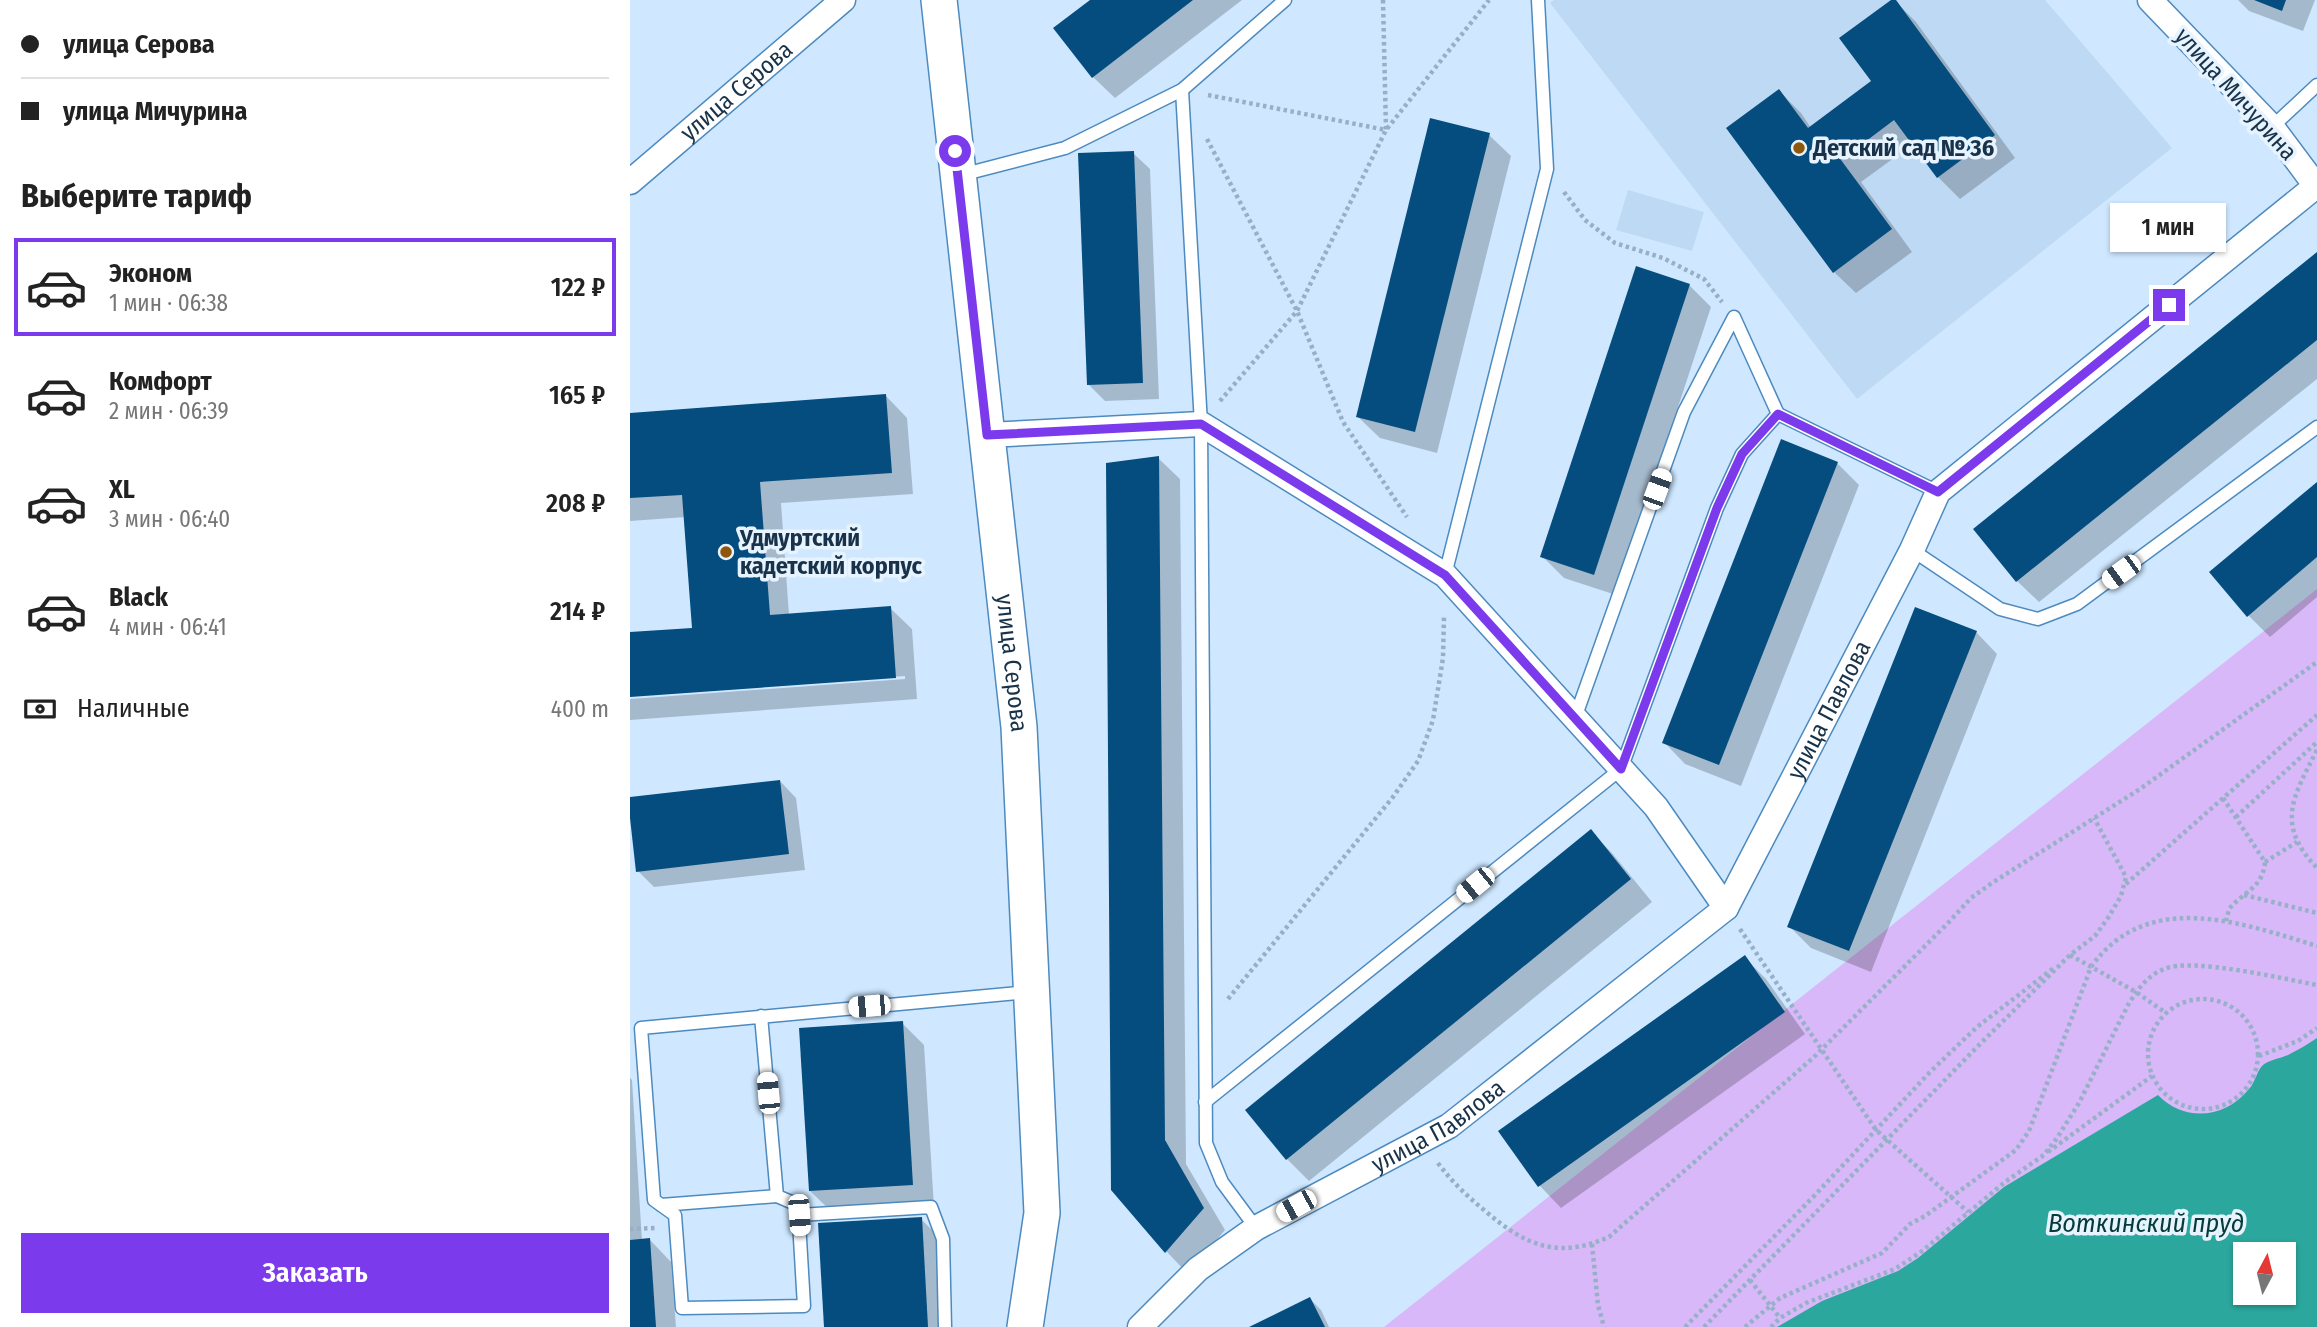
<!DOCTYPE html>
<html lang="ru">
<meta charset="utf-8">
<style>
body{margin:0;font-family:"Fira Sans Condensed",sans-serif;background:#f6f6f6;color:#222;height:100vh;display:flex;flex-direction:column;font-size:26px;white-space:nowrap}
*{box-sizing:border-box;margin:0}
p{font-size:23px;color:#767676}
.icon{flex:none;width:38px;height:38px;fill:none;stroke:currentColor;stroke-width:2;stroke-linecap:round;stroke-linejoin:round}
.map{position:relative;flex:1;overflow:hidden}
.side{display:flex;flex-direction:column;background:#fff;width:630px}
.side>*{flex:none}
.guide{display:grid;align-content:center;height:154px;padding:0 21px;background:#fff}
.needle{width:46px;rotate:7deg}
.fabs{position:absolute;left:1603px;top:1242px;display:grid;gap:14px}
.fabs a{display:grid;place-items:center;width:63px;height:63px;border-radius:0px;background:#fff;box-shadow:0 2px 5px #0004;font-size:35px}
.end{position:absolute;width:32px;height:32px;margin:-16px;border:9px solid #7c3aed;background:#fff;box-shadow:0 0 0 4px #fff}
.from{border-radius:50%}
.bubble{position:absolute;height:49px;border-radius:0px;background:#fff;box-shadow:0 2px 5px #0004;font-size:23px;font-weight:600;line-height:49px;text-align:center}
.car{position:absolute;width:21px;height:42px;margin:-21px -10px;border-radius:9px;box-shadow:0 0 5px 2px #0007;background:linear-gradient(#fff 24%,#345 0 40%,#fff 0 76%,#345 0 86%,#fff 0)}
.guide b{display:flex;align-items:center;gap:24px;height:66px;font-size:26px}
.guide b+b{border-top:2px solid #e0e0e0}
.guide i{width:18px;height:18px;background:#222}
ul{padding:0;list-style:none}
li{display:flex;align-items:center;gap:21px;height:98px;margin:0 14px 10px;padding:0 7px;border:4px solid transparent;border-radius:0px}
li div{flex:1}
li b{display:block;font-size:26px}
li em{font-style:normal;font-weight:600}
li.current{border-color:#7c3aed}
li>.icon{width:63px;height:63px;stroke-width:1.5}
h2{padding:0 21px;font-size:32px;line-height:84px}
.pay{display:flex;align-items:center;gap:18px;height:77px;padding:0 21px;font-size:26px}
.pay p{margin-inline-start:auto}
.button{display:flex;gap:14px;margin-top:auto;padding:14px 21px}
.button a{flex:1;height:80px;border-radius:0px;background:#7c3aed;color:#fff;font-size:28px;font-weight:600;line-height:80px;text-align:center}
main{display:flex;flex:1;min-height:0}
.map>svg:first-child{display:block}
.built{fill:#bed9f3}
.green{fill:#d8b8f8;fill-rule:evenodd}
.water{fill:#2ba79d;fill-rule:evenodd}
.shadow{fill:#0003}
.building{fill:#054d7e}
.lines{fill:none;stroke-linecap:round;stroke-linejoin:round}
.lane-casing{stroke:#4d8abf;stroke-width:15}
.street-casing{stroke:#4d8abf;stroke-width:27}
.secondary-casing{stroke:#4d8abf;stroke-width:38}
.path{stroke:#97b0c7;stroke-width:4.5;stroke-dasharray:3.5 3.5;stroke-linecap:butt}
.lane{stroke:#fff;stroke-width:12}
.street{stroke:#fff;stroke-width:24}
.secondary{stroke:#fff;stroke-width:35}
.route{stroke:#7c3aed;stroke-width:9}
.poi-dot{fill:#8e570c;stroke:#e7f3ff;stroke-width:2.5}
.labels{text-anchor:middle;stroke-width:7;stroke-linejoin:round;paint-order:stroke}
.street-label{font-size:24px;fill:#183249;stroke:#e7f3ff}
.poi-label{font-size:24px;font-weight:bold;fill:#183249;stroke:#e7f3ff;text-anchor:start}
.water-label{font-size:26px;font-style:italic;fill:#053c38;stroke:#e7f3ff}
</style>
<main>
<section class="side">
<div class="guide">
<b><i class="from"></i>улица Серова</b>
<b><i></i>улица Мичурина</b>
</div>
<h2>Выберите тариф</h2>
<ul>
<li class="current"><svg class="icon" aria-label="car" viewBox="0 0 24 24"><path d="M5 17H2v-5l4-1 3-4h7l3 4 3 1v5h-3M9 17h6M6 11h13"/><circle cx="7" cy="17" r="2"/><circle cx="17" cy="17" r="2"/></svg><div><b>Эконом</b><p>1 мин · 06:38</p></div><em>122 ₽</em></li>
<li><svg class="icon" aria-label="car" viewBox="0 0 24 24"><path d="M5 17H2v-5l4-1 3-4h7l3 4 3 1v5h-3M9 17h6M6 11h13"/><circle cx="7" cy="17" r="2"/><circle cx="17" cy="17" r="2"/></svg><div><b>Комфорт</b><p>2 мин · 06:39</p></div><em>165 ₽</em></li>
<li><svg class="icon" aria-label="car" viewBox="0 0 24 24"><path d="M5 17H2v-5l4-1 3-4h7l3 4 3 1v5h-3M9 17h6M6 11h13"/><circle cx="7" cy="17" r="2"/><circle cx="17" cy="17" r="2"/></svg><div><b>XL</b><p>3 мин · 06:40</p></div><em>208 ₽</em></li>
<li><svg class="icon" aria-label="car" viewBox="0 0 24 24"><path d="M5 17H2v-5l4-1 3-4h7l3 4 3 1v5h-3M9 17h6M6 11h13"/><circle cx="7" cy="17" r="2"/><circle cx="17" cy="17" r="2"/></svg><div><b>Black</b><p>4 мин · 06:41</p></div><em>214 ₽</em></li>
</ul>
<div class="pay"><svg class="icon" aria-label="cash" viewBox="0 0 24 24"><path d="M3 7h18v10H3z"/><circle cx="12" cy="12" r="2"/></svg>Наличные<p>400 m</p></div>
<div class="button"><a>Заказать</a></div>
</section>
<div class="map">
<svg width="1687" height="1327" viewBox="0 0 1687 1327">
<rect width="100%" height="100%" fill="#cfe8ff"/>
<g class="built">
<path d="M924,0H1415L1542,148L1227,399L920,3Z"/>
<path d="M998,190L1074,212L1062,251L986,230Z"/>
</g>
<path class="green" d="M1687,589V1327H754ZM1615,1255H1654V1293H1615Z"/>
<path class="water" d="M1687,1038V1327H1147L1192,1301L1268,1271L1288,1258L1374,1187L1528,1095C1555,1123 1596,1118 1619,1089C1625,1083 1627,1070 1633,1065C1639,1060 1651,1058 1658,1055C1668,1050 1678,1044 1687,1038ZM1615,1255H1654V1293H1615Z"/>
<g class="shadow">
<path d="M463,0H612L485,98L463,77Z"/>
<path d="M1264,0L1286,22L1385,158L1330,199L1308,177L1283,144L1231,182L1282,252L1226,293L1204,272L1149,91L1171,113L1181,128L1243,82Z"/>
<path d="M1608,0H1685L1673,31L1619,11Z"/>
<path d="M859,135L881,156L807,453L750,438L728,417Z"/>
<path d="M503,153L520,169L529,399L475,401L459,385Z"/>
<path d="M1687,254V379L1409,602L1387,581Z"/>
<path d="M1059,285L1081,307L986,595L934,578L912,556Z"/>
<path d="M256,396L277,418L283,494L151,503L159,615L260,608L282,629L287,699L0,720V699L275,679V676L0,696V634L64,629L56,517L0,521V414Z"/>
<path d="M528,458L550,479L556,1164L595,1230L558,1274L537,1252L483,1190Z"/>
<path d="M1207,463L1229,485L1111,786L1055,764L1034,742Z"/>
<path d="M1687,484V597L1640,637L1618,615Z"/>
<path d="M1346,632L1367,654L1241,972L1181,948L1159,926Z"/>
<path d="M150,781L166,798L175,870L24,887L8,871L0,798Z"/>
<path d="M961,832L982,853L1022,902L679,1181L657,1159Z"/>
<path d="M1114,957L1136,979L1175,1034L931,1208L910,1186L870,1131Z"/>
<path d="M272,1023L294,1045L304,1207L202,1212L180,1191Z"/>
<path d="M0,1078L2,1080L12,1241L20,1240L41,1262L46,1327H0Z"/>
<path d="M291,1219L313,1241L318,1327H196Z"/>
<path d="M680,1299L691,1310L699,1327H623Z"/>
</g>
<g class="building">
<path d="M460,0H563L462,78L423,28Z"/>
<path d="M1261,0H1266L1365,135L1307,178L1264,120L1211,160L1262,229L1203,273L1096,128L1149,89L1178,128L1241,81L1209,38Z"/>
<path d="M1624,0H1656L1652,11Z"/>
<path d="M800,118L860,133L785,432L726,417Z"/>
<path d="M504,151L513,383L457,385L448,153Z"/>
<path d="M1687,252V340L1386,582L1343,529Z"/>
<path d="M1006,266L1060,284L964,575L910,557Z"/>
<path d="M256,394L262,473L130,482L140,615L261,606L266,678L0,697V632L62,628L52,495L0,498V413Z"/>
<path d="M1151,439L1208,462L1089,765L1032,743Z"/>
<path d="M529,456L535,1140L574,1208L535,1253L481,1190L476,463Z"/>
<path d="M1687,482V557L1617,617L1579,572Z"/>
<path d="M1285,607L1347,631L1219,951L1157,927Z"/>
<path d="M150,780L159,854L6,872L0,818V797Z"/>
<path d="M961,829L1001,879L656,1160L615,1110Z"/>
<path d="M1115,955L1155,1012L908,1187L868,1131Z"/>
<path d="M273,1021L283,1185L179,1191L169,1028Z"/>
<path d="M292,1217L298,1327H194L188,1223Z"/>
<path d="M20,1238L26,1327H0V1240Z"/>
<path d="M680,1297L695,1327H619Z"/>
</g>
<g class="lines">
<g class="lane-casing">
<g id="lane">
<path d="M552,90L571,424L576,1143L592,1182L626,1228"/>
<path d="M1642,127L1687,85"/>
<path d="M331,175L435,148L552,90L655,0"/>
<path d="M1282,550L1370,609L1408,619L1447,604L1687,427"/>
<path d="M815,575L917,169L908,0"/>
<path d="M945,718L1054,412L1104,317L1148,414"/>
<path d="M131,1016L147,1196L168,1205L174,1306L52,1308L45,1215L24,1200L11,1028L398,992"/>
<path d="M575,1102L991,769L1087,508L1112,454L1148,414L1308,492"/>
<path d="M31,1205L147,1196"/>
<path d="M169,1215L301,1207L313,1239L315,1327"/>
</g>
</g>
<g class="street-casing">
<g id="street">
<path id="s1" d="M0,182L213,0"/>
<path d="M357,435L571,424L815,575L1026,807L1096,908"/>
<path id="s2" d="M510,1327L568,1269L626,1228L819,1126L1096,908L1282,550L1308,492L1686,186L1642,127L1520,0"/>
</g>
</g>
<g class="secondary-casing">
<g id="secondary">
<path id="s3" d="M309,0L389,727L412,1213L395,1327"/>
</g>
</g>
<g class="path">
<path d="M578,95L756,130L753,0"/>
<path d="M577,139L667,311L713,422L777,517"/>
<path d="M934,192L955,220L985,243L1033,258L1074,279L1092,302"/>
<path d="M590,401L667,311L756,130L859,0"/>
<path d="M1687,750C1663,797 1645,824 1687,868"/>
<path d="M1593,798L1635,862C1633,888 1613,892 1599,909L1596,921"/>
<path d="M1606,817L1687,742"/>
<path d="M1635,862L1667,842"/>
<path d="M1496,884L1687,715"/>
<path d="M1614,895L1687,913"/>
<path d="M1110,929L1246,1130L1338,1212"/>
<path d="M1440,955L1506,992L1536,1013"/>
<path d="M598,999L763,797L788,761L803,720L813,658L814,616"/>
<circle cx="1573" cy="1054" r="55"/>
<path d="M1629,1056L1668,1041L1687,1028"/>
<path d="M1418,1152L1522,1076"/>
<path d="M808,1163C821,1181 837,1196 854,1210C895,1245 926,1260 979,1237L1184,1057L1318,923L1341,898L1362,883L1510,789L1687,662"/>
<path d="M0,1229L27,1228"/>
<path d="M962,1244L968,1305L974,1327"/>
<path d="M1120,1280L1150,1318"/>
<path d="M1055,1327L1185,1195L1300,1072L1347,1027L1425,967"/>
<path d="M1074,1327L1351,1043L1440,955L1465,936L1478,918L1491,896L1496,877L1464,818"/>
<path d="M1115,1327L1150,1298L1252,1253L1280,1224L1295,1216L1386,1150L1399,1131L1461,967C1517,888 1612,923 1687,946"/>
<path d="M1141,1327L1150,1318L1176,1303L1265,1269L1291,1252L1375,1182L1414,1155L1427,1138L1449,1103L1499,1003C1509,988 1517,976 1534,969C1562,957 1654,979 1687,985"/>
</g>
<use href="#lane" class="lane"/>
<use href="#street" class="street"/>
<use href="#secondary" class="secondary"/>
</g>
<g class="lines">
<path class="route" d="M325,151L357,435L571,424L815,575L991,769L1087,508L1112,454L1148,414L1308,492L1539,305"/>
</g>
<g class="poi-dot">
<circle cx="1169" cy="148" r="7"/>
<circle cx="96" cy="552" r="7"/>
</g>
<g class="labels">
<g class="street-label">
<text dy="8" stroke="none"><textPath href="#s1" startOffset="140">улица Серова</textPath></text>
<text transform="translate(1606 94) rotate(48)" y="8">улица Мичурина</text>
<text dy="8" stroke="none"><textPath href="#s3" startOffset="667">улица Серова</textPath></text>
<text dy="8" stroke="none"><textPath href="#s2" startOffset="947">улица Павлова</textPath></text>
<text dy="8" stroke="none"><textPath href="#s2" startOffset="362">улица Павлова</textPath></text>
</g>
<g class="poi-label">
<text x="1183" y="156">Детский сад № 36</text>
<text x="110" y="546">Удмуртский<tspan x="110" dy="28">кадетский корпус</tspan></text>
</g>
<g class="water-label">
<text x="1516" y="1232">Воткинский пруд</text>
</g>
</g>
</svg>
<div class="fabs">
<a><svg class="needle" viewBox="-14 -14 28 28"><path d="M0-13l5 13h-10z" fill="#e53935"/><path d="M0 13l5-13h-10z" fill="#767676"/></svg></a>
</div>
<i class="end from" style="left:325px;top:151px"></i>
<i class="end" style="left:1539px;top:305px"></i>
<div class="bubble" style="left:1480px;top:203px;width:116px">1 мин</div>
<i class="car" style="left:1027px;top:489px;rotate:20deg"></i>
<i class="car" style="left:1491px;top:572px;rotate:234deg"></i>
<i class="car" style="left:845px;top:885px;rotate:231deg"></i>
<i class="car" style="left:239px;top:1006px;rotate:265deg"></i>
<i class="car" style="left:138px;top:1093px;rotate:355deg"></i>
<i class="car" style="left:666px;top:1206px;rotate:241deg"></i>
<i class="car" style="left:169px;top:1215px;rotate:176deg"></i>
</div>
</main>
